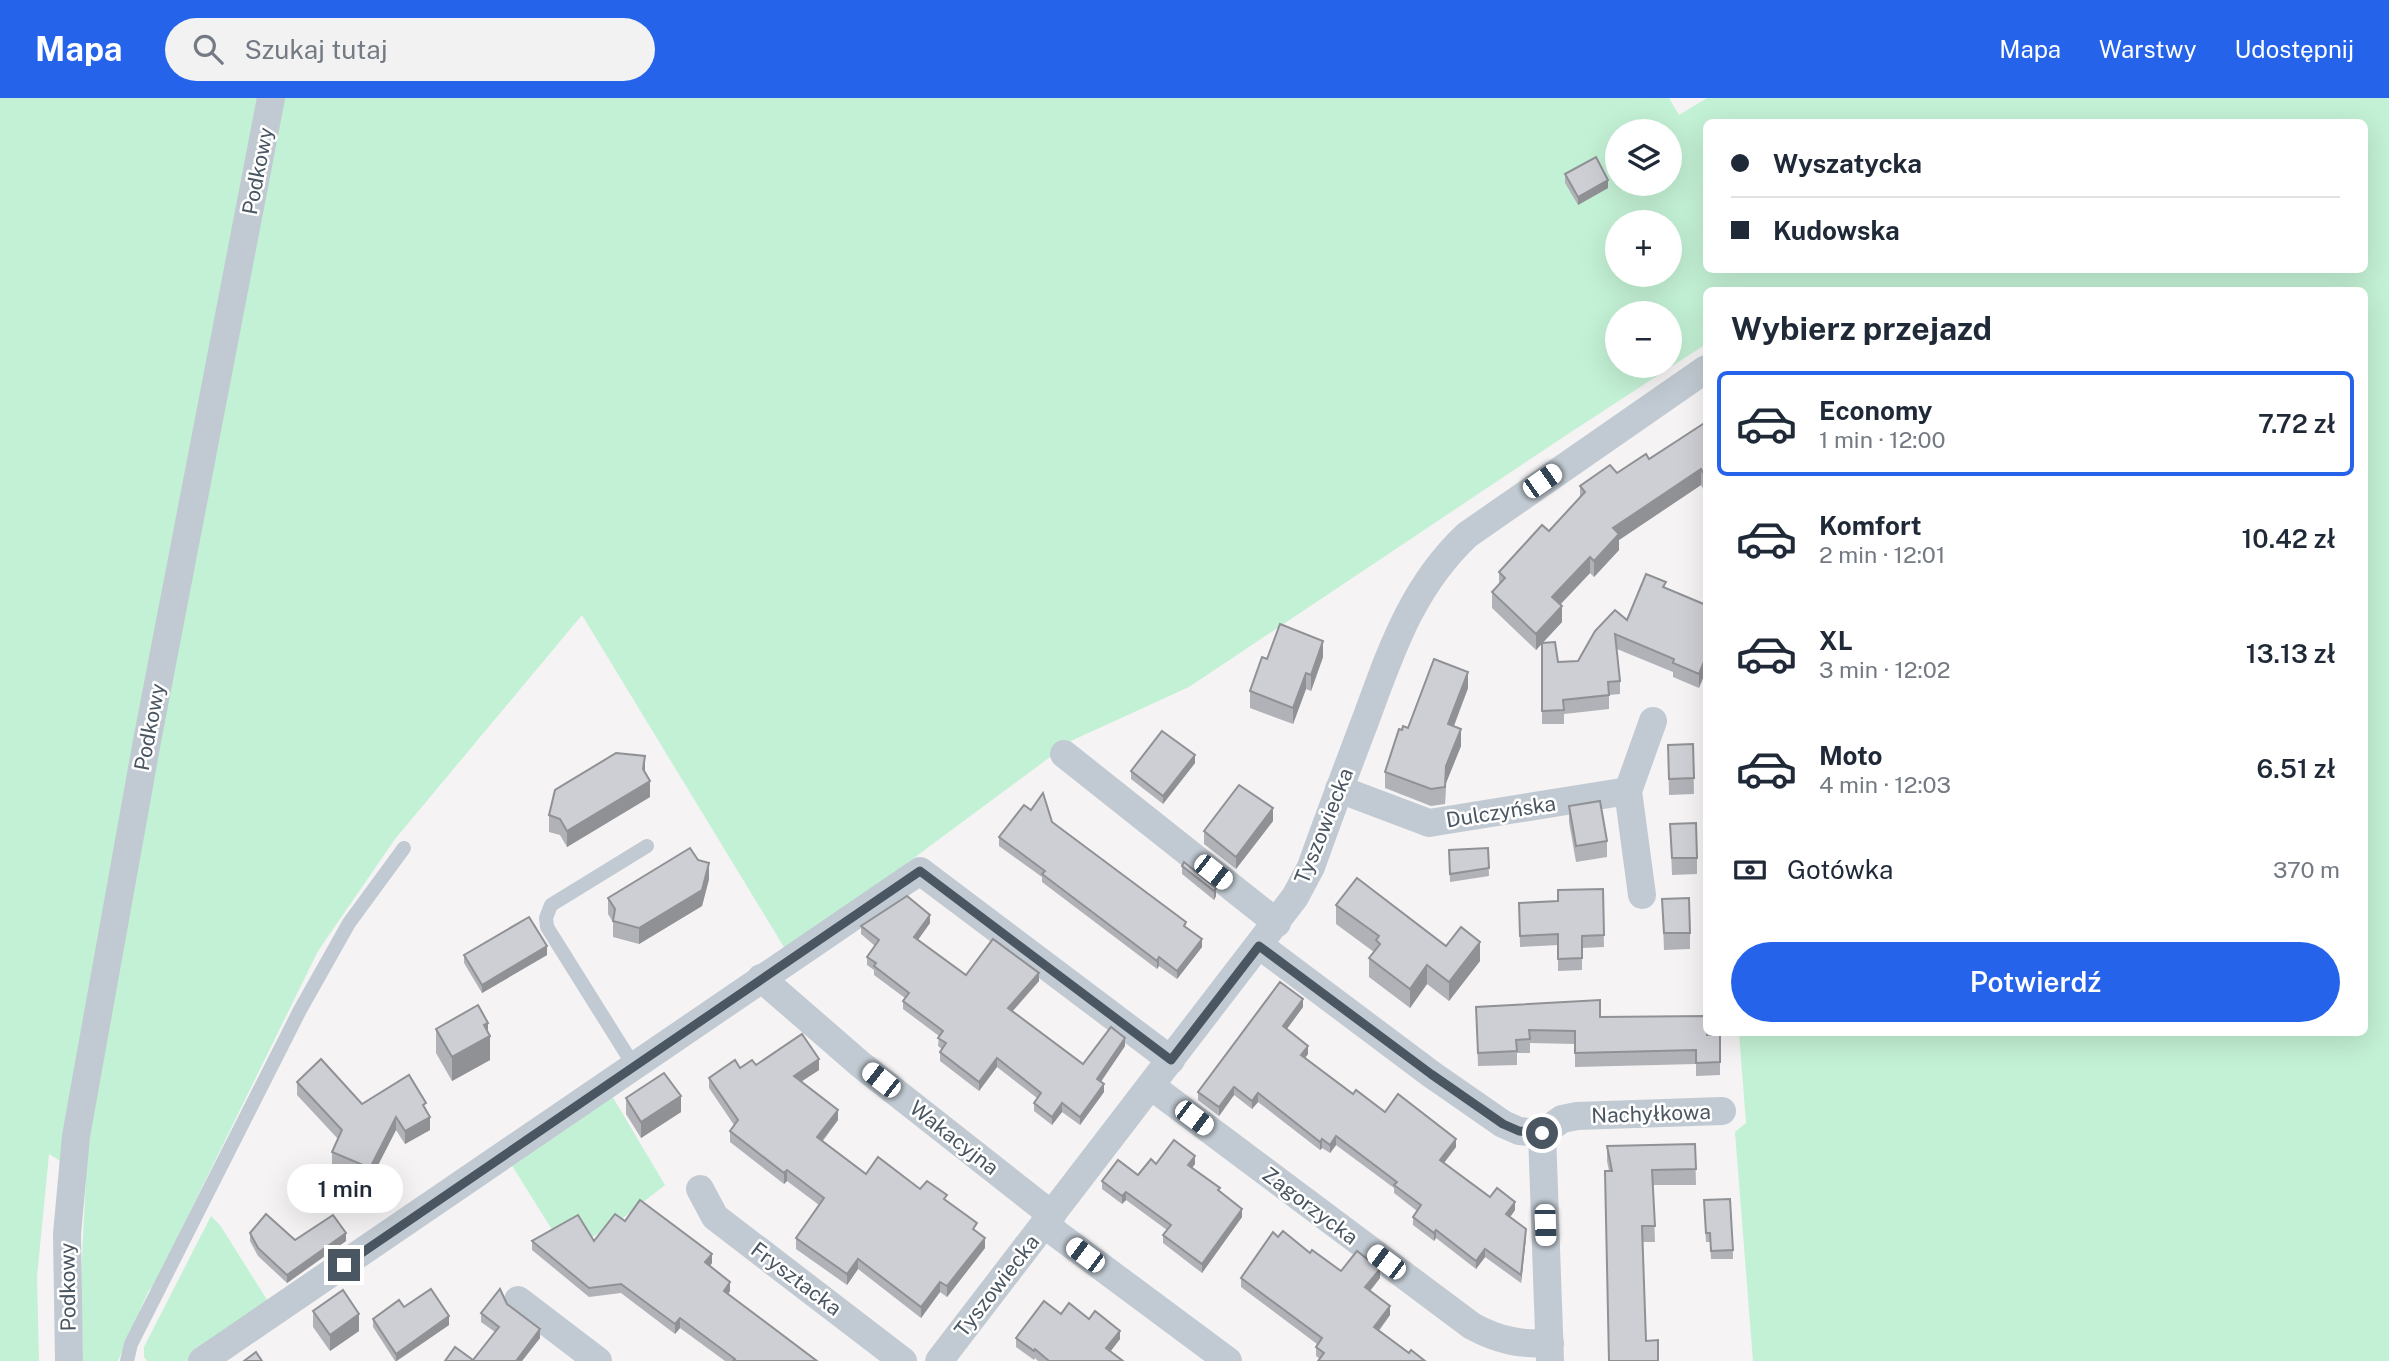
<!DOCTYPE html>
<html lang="pl">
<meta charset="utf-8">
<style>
body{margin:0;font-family:"Public Sans",sans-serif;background:#f2f2f3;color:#1f2937;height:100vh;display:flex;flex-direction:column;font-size:26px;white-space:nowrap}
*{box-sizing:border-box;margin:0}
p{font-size:23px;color:#747a83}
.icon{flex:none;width:38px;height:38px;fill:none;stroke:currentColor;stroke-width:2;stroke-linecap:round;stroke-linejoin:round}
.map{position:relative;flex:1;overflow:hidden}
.sheet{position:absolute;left:1703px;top:189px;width:665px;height:749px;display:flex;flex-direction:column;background:#fff;border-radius:10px;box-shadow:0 7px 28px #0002}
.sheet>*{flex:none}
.guide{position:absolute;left:1703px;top:21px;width:665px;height:154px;border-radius:10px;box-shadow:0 7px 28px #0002;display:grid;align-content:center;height:154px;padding:0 28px;background:#fff}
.fabs{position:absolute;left:1605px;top:21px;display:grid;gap:14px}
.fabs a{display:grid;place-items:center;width:77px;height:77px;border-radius:50%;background:#fff;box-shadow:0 7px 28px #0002;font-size:35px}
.end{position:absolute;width:32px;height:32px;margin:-16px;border:9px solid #4a5661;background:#fff;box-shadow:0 0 0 4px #fff}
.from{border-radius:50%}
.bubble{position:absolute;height:49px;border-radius:24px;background:#fff;box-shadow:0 7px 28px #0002;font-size:23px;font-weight:600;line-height:49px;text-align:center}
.car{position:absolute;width:21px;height:42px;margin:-21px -10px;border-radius:9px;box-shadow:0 0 5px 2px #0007;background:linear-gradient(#fff 24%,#345 0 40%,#fff 0 76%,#345 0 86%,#fff 0)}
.guide b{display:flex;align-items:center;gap:24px;height:66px;font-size:26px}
.guide b+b{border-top:2px solid #e0e1e3}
.guide i{width:18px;height:18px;background:#1f2937}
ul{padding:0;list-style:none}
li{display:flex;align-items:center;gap:21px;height:105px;margin:0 14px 10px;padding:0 14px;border:4px solid transparent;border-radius:10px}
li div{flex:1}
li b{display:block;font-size:26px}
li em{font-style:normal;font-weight:600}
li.current{border-color:#2563eb}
li>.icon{width:63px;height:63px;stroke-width:1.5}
h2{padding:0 28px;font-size:32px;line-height:84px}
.pay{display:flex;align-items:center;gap:18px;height:77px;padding:0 28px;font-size:26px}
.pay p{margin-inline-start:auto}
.action{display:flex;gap:14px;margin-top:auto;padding:14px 28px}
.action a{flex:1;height:80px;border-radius:42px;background:#2563eb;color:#fff;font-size:28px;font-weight:600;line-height:80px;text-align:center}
header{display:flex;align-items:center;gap:42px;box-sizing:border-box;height:98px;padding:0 35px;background:#2563eb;color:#fff}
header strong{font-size:33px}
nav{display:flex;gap:38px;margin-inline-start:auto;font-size:24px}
.search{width:490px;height:63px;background:#f2f2f3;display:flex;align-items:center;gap:18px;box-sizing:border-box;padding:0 24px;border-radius:38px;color:#747a83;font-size:26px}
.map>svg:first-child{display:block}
.green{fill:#c3f1d5;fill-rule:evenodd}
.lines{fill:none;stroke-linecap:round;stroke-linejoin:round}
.lane{stroke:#c1cad2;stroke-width:14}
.street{stroke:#c1cad2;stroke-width:28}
.wall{fill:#b0b2b7}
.shaded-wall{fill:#909195}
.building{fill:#cdcfd5;stroke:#909195;stroke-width:2}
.route{stroke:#4a5661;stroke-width:9}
.labels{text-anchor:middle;stroke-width:5;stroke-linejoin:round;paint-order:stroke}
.street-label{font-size:21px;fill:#4a5661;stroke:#fff}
</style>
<header>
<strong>Mapa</strong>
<div class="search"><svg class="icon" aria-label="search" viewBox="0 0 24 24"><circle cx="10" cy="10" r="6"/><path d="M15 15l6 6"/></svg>Szukaj tutaj</div>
<nav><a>Mapa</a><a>Warstwy</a><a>Udostępnij</a></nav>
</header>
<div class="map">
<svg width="2389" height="1263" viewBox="0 0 2389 1263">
<rect width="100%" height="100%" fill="#f5f3f3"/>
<g class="green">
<path d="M0,0H1669L1679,17L1707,0H2389V1263H1753L1735,1034L1746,1025L1739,935L2364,934V192H1706V246L1571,334L1189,589L1073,642L787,854L582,517L395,741L318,853L155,1185L148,1194L118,1263H83L81,1181L86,1079L49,1056L37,1179L39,1263H0ZM1706,24H2364V172H1706ZM1617,33H1670V86H1617ZM1617,124H1670V177H1617ZM1617,215H1670V268H1617Z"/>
<path d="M612,998L665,1087L615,1126L566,1154L511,1066Z"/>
<path d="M211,1118L220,1127L271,1208L188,1263H147L144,1259V1249Z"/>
</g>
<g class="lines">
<g class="lane">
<path d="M634,968L547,829L546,820L551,807L647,748"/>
<path d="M127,1263L131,1246L300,912L349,825L404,750"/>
</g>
<g class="street">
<path d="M1064,656L1277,825"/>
<path d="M1339,691L1429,725L1628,693"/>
<path d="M1642,797L1628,693L1653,623"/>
<path d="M1259,847L1431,976L1503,1026L1519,1033L1542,1035L1550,1263"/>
<path d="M761,880L860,966L1052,1117"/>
<path d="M1151,988L1472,1228C1498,1242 1520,1247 1550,1245"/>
<path d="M1542,1035L1562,1021L1577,1018L1722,1013"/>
<path d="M700,1091L715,1119L903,1263"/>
<path d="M1045,1127L1228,1263"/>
<path d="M518,1202L598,1263"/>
<path d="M69,1263L67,1136L76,1038L147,643L271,0"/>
<path d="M202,1263L920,773L1171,962"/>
<path d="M939,1263L1295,799L1311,769C1329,718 1348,668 1367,618C1392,550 1413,488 1467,437L1706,271"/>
</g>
</g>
<g class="wall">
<path d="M1565,76L1608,90L1578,107L1565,85Z"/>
<path d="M1706,308V396L1701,387L1619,442V452L1594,479L1590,475L1561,506L1562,524L1536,552L1492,510V494L1499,486V474L1549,433L1580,399V388L1617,375L1649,361L1705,325Z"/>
<path d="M1666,490L1706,507L1699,590L1673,579V574L1617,551L1620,583V596L1609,597V611L1564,616V626H1542V545L1558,564L1578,563Z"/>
<path d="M1323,559L1311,593L1306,591L1293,626L1250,610V593L1267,561Z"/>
<path d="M1468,590L1454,628L1461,648L1446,685L1445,706L1431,708L1385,690V674L1402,632L1408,630Z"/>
<path d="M1693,646L1694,696L1669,697L1668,647Z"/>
<path d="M1195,665L1163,706L1131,681V673Z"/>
<path d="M645,675L650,699L567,749L560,737L549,734V717Z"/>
<path d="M1569,708L1607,743V759L1576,764L1569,724Z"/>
<path d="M1273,723L1236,771L1204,746V733Z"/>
<path d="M1052,724L1186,829L1202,849L1177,881L1159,868L1157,871L1042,784V779L999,748V739Z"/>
<path d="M1670,726L1697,760V776L1672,777Z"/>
<path d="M1488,750L1489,778L1450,784L1449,752Z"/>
<path d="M1182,768L1216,790V798L1214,802L1182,776Z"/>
<path d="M709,781L702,808L639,846L613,839V824L608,816V800Z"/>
<path d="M1603,791L1604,849L1582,850V872L1558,873V847L1520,849L1519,805L1558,803Z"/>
<path d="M1662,801L1690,835V851L1664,852Z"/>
<path d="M1336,807L1446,848L1480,863L1449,903L1427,886L1410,910L1369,879V860L1374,854L1336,826Z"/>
<path d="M930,825L918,842L966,877L1039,883L1013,913L1083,966L1125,948L1101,984L1104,994L1080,1027L1062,1014L1052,1027L1034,1013V1005L1037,1000L997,969L979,993L940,963V954L942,951L938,948L939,938L903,911V903L905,900L874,877V872L867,867V859L875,848L861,836V828Z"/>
<path d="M464,857H547L482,895L464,865Z"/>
<path d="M1303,909L1287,931L1308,956L1305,960L1353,996L1385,1014L1456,1049L1444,1065L1490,1099L1515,1112L1510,1119L1526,1139L1521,1185L1485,1159L1476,1171L1436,1140L1434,1143L1413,1127V1119L1417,1113L1394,1095V1090L1336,1047L1330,1055L1322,1050L1320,1052L1258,1004L1252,1011L1234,997L1219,1018L1198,1002V994Z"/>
<path d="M1476,909L1600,919L1707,937H1720V977L1696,978V966L1575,969V946L1530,945V955H1517V967L1478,968Z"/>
<path d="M436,931L488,935L490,962L452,983L436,955Z"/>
<path d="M756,967L819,972L801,984L838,1022L823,1043L866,1076L920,1091L947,1103L977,1134L985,1150L947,1199L940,1194L921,1220L858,1171L847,1187L796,1151V1140L819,1107L787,1083L784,1086L730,1044V1033L734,1027L709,990V980L740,970Z"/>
<path d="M297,984L362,1006L426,1012L430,1032L405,1046L396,1032L370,1082L376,1100L359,1112L348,1093V1084L358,1078L332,1068V1054L338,1041L297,997Z"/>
<path d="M626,1000L681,1014L641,1040L626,1016Z"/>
<path d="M1695,1046L1696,1087H1653L1655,1144H1643L1646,1243L1609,1263V1073L1607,1063V1048Z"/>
<path d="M1156,1066H1195L1192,1070L1220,1094L1242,1119L1202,1175L1163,1145V1137L1167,1132L1126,1102L1122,1106L1102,1091V1083L1138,1077Z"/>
<path d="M1704,1110L1733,1152V1161H1711L1710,1144H1706Z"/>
<path d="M625,1123L712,1165L710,1168L730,1193L728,1196L817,1263H725L680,1230L675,1236L621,1195L589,1199L532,1152V1143H594Z"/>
<path d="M250,1135L295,1142L346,1143L287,1185L258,1158L250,1143Z"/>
<path d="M1278,1139L1341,1173L1380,1180L1370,1193L1390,1217L1379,1233L1409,1255L1425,1263L1320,1261L1316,1258V1249L1317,1246L1241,1189V1180Z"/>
<path d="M507,1206L540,1240L522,1263H445L473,1262L495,1234L481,1224V1215Z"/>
<path d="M404,1209L449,1227L397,1263H395L373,1229V1221Z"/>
<path d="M313,1213L359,1233L330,1253L313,1229Z"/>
<path d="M1089,1221L1120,1241L1110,1254L1123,1263H1038L1035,1260L1034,1262L1016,1249V1240Z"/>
</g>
<g class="shaded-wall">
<path d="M1608,82V90L1578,107V99Z"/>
<path d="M1701,371V387L1619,442V452L1594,479V463L1613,430Z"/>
<path d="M1590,459V475L1552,515V499Z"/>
<path d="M1562,508V524L1536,552V536Z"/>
<path d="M1323,543V559L1311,593V577Z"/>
<path d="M1706,559V573L1699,590V576Z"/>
<path d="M1468,574V590L1448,643V626Z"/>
<path d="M1306,575V591L1293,626V610Z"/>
<path d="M1461,631V648L1446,685L1445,706L1446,668Z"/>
<path d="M1195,657V665L1163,706V698Z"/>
<path d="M645,658V675L650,683V699L567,749V733L643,671Z"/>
<path d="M1273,710V723L1236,771V759Z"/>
<path d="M709,765V781L702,808L639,846V830Z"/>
<path d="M1216,790V798L1214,802V793Z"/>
<path d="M930,817V825L914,847V839Z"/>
<path d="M1202,841V849L1177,881V873Z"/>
<path d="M1480,844V863L1449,903V884Z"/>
<path d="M547,848V857L482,895V887Z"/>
<path d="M1159,859V868L1157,871V863Z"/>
<path d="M1427,867V886L1410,910V891Z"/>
<path d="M1039,875V883L1008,918V910Z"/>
<path d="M1303,901V909L1283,936V928Z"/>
<path d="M488,925V939L490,938V962L452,983V959L484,927Z"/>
<path d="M1125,940V948L1097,989V981Z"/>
<path d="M1308,948V956L1301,965V957Z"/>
<path d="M997,960V969L979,993V984Z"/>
<path d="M819,961V972L794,988V978Z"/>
<path d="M1104,986V994L1080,1027V1019Z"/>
<path d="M1234,989V997L1219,1018V1009Z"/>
<path d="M1258,995V1004L1252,1011V1003Z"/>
<path d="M681,998V1014L641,1040V1024Z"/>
<path d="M1062,1005V1014L1052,1027V1019Z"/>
<path d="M838,1012V1022L817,1049V1039Z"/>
<path d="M396,1019V1032L370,1083V1070Z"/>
<path d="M430,1019V1032L405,1046V1033Z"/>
<path d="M1336,1038V1047L1330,1055V1047Z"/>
<path d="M1322,1041V1050L1320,1052V1044Z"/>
<path d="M1456,1041V1049L1440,1070V1062Z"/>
<path d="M1195,1058V1066L1188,1075V1067Z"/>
<path d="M787,1072V1083L784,1086V1075Z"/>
<path d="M376,1092V1100L359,1112V1104Z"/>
<path d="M1126,1094V1102L1122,1106V1098Z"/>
<path d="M1515,1104V1112L1506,1125V1116Z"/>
<path d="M1242,1111V1119L1202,1175V1166Z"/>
<path d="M1526,1131V1139L1521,1185V1177Z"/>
<path d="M1436,1132V1140L1434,1143V1135Z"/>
<path d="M346,1135V1143L287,1185V1177Z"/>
<path d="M985,1140V1150L947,1199V1188Z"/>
<path d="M1485,1151V1159L1476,1171V1163Z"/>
<path d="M712,1156V1165L705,1174V1164Z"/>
<path d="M858,1161V1171L847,1187V1176Z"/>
<path d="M1380,1171V1180L1365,1199V1189Z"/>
<path d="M730,1184V1193L724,1202V1193Z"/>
<path d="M940,1184V1194L921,1220V1209Z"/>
<path d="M1390,1208V1217L1374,1238V1229Z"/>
<path d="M359,1216V1233L330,1253V1237Z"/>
<path d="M449,1218V1227L396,1263V1256Z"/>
<path d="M680,1220V1230L675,1236V1226Z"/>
<path d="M540,1231V1240L522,1263H516Z"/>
<path d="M1120,1233V1241L1106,1259V1250Z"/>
</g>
<g class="building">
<path d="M1596,59L1608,82L1578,99L1565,76Z"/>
<path d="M1706,324V380L1701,371L1613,430L1619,436L1594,463L1590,459L1552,499L1562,508L1536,536L1492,494L1505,480L1499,474L1542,427L1549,433L1585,394L1580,388L1610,367L1617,375L1646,356L1649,361Z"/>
<path d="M1646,476L1666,484L1663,489L1706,507V559L1699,576L1673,565L1674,561L1615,536L1620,583L1608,584L1609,597L1563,602L1564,612L1542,613V545L1555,544L1558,564L1578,563L1595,533L1615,512L1627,522Z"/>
<path d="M1280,526L1323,543L1311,577L1306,575L1293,610L1250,593L1262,559L1267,561Z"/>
<path d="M1434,561L1468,574L1448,626L1461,631L1446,668L1445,689L1431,691L1385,674L1399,631L1402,632L1403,628L1408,630Z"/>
<path d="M1162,633L1195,657L1163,698L1131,673Z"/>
<path d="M1693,646L1694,680L1669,681L1668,647Z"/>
<path d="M616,655L645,658L643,671L650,683L567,733L560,721L549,717L555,692Z"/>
<path d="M1239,687L1273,710L1236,759L1204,733Z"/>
<path d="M1043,695L1052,724L1186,824L1184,828L1202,841L1177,873L1159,859L1157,863L1042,776L1045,773L999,739L1024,707L1031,712Z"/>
<path d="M1600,703L1607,743L1576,748L1569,708Z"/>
<path d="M1696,725L1697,760H1672L1670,726Z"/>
<path d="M690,750L698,762L709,765L702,792L639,830L613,823L615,811L608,800Z"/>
<path d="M1488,750L1489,770L1450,776L1449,752Z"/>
<path d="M1184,764L1216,790L1214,793L1182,768Z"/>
<path d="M1357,780L1446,848L1461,829L1480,844L1449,884L1427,867L1410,891L1369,860L1380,846L1376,842L1379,838L1336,807Z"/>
<path d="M1603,791L1604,837L1582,838V860L1558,861V836L1520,838L1519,805L1558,803V792Z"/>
<path d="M907,798L930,817L914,839L966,877L993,841L1039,875L1008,910L1083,966L1111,929L1125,940L1097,981L1104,986L1080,1019L1062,1005L1052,1019L1034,1005L1041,995L997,960L979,984L940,954L946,945L938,940L943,933L903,903L909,895L874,868L876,865L867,859L879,842L861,828Z"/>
<path d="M1689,800L1690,835H1664L1662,801Z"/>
<path d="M529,819L547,848L482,887L464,857Z"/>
<path d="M1280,884L1303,901L1283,928L1308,948L1301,957L1353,996L1356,992L1385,1014L1398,996L1456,1041L1440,1062L1490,1099L1497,1090L1515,1104L1506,1116L1526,1131L1521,1177L1485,1151L1476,1163L1436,1132L1434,1135L1413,1119L1421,1107L1394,1087L1397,1084L1336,1038L1330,1047L1322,1041L1320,1044L1258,995L1252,1003L1234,989L1219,1009L1198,994Z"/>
<path d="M1600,902V919L1706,918L1707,937H1720V964L1696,965V952L1575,955V933L1529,932L1530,941L1516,942L1517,953L1478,955L1476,909Z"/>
<path d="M478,907L488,925L484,927L490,938L452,959L436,931Z"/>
<path d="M802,936L819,961L794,978L838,1012L817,1039L866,1076L878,1059L920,1091L927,1083L947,1097L944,1101L977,1125L973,1131L985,1140L947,1188L940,1184L921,1209L858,1161L847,1176L796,1140L824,1100L787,1072L784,1075L730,1033L738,1022L709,980L735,962L740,970L752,962L756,967Z"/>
<path d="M321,961L362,1006L409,977L426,1005L423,1007L430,1019L405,1033L396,1019L370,1070L332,1054L342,1032L297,984Z"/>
<path d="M664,975L681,998L641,1024L626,1000Z"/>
<path d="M1174,1042L1195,1058L1188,1067L1220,1090L1218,1092L1242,1111L1202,1166L1163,1137L1171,1127L1126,1094L1122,1098L1102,1083L1118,1062L1138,1077L1151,1061L1156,1066Z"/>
<path d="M1695,1046L1696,1071L1652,1072L1655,1128H1642L1646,1243L1658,1242V1263H1609L1605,1073H1612L1607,1048Z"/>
<path d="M366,1074L376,1092L359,1104L348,1084Z"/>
<path d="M1730,1101L1733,1152L1711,1153L1710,1135H1706L1704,1102Z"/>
<path d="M640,1102L712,1156L705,1164L730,1184L724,1193L817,1263H733L735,1261L680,1220L675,1226L621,1186L589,1190L532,1143L578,1117L594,1143L615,1116L625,1123Z"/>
<path d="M266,1116L295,1142L333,1117L346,1135L287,1177L258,1150L250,1135Z"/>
<path d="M1283,1133L1310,1155L1312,1152L1341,1173L1357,1153L1380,1171L1365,1189L1390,1208L1374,1229L1409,1255L1411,1252L1425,1263H1318L1324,1255L1316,1249L1322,1240L1241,1180L1273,1134L1278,1139Z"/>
<path d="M431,1191L449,1218L396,1256L373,1221L399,1202L404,1209Z"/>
<path d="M500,1191L507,1206L540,1231L516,1263H445L455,1249L473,1262L499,1229L481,1215Z"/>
<path d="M343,1192L359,1216L330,1237L313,1213Z"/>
<path d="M1044,1203L1061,1216L1069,1205L1089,1221L1095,1213L1120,1233L1106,1250L1123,1263H1049L1035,1251L1034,1253L1016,1240Z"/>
<path d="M256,1254L262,1263H244Z"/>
</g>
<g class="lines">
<path class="route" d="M344,1167L920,773L1171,962L1259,848L1431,976L1503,1026L1519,1033L1542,1035"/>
</g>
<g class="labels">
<g class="street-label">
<text transform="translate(258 73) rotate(-79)" y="7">Podkowy</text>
<text transform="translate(150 629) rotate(-79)" y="7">Podkowy</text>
<text transform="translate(1501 714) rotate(-9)" y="7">Dulczyńska</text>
<text transform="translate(1324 728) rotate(-68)" y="7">Tyszowiecka</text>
<text transform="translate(1651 1016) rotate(-2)" y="7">Nachyłkowa</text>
<text transform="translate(954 1040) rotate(38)" y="7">Wakacyjna</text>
<text transform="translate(1310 1108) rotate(37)" y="7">Zagorzycka</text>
<text transform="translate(796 1181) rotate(37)" y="7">Frysztacka</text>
<text transform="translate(997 1188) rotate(-52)" y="7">Tyszowiecka</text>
<text transform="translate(68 1189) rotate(-91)" y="7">Podkowy</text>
</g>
</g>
</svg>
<div class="fabs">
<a><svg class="icon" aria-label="layers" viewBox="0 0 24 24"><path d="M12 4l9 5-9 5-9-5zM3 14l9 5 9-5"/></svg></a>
<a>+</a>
<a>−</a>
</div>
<i class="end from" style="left:1542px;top:1035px"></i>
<i class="end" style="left:344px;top:1167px"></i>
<div class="bubble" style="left:287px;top:1066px;width:116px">1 min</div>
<i class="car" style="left:1542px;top:383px;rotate:55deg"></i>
<i class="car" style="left:1213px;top:774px;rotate:128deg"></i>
<i class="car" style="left:881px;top:982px;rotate:308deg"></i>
<i class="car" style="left:1194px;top:1020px;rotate:127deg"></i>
<i class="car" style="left:1545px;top:1127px;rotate:178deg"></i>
<i class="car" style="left:1085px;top:1157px;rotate:307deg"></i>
<i class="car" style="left:1386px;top:1164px;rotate:307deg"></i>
<div class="guide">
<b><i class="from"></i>Wyszatycka</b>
<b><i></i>Kudowska</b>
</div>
<section class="sheet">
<h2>Wybierz przejazd</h2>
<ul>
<li class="current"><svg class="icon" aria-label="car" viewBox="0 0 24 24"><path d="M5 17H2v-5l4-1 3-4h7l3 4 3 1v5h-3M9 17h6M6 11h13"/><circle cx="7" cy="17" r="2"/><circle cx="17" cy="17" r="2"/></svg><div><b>Economy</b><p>1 min · 12:00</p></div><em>7.72 zł</em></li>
<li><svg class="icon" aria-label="car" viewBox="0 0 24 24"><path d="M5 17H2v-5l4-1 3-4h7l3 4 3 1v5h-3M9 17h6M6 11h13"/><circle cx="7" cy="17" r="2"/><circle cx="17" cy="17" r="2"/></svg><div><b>Komfort</b><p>2 min · 12:01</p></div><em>10.42 zł</em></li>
<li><svg class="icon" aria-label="car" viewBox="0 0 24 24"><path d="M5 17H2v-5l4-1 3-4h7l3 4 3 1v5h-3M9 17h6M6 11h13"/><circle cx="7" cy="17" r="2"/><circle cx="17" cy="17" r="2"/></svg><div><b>XL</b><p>3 min · 12:02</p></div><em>13.13 zł</em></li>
<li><svg class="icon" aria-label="car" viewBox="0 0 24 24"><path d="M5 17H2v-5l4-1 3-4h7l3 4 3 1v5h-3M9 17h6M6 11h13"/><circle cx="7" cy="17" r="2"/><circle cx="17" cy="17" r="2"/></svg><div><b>Moto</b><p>4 min · 12:03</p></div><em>6.51 zł</em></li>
</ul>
<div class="pay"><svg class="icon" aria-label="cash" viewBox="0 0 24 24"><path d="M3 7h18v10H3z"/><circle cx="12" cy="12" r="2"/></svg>Gotówka<p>370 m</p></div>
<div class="action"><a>Potwierdź</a></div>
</section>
</div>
